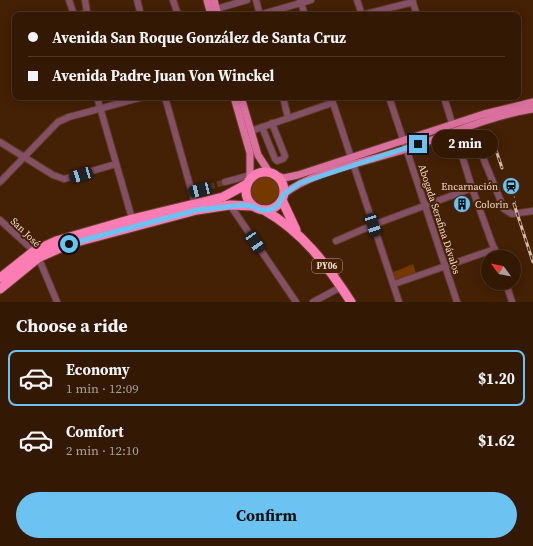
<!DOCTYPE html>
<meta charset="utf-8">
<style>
body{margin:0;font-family:"Source Serif 4",serif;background:#3e2512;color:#f1f3f6;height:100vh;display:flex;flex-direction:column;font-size:15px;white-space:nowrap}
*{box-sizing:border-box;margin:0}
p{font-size:13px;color:#a9a09a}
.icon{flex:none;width:22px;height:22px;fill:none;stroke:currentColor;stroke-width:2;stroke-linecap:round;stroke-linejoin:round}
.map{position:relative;height:302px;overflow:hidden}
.sheet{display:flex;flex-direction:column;background:#331803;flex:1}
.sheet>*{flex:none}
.guide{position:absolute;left:12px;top:12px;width:509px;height:88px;border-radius:8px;box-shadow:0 2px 10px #0003,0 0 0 1px #4e3725;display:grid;align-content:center;height:88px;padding:0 16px;background:#331803}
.needle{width:26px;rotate:302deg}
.buttons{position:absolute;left:481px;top:250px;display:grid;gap:8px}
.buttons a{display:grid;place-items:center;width:40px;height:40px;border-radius:50%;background:#331803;box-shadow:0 2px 10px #0003,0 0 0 1px #4e3725;font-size:20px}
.end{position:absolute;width:18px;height:18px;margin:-9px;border:5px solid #6cc3f2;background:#111;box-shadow:0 0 0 2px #111}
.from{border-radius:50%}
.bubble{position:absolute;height:28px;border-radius:14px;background:#331803;box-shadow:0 2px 10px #0003,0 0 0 1px #4e3725;font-size:13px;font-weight:700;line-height:28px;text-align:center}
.car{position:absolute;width:12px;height:24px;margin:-12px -6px;border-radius:5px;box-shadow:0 0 3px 1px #0007;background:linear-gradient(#222 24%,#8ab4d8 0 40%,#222 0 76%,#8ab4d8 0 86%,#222 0)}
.guide b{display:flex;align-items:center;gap:14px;height:38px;font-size:15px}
.guide b+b{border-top:1px solid #4e3725}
.guide i{width:10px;height:10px;background:#f1f3f6}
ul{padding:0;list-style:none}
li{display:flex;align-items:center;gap:12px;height:56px;margin:0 8px 6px;padding:0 8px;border:2px solid transparent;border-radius:8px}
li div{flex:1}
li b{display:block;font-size:15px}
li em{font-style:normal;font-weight:700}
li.active{border-color:#6cc3f2}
li>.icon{width:36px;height:36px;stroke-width:1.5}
h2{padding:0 16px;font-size:18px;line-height:48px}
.primary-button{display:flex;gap:8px;margin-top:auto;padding:8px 16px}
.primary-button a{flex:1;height:46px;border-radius:24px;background:#6cc3f2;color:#111;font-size:16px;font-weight:700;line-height:46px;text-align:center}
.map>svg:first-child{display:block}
.green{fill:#743800}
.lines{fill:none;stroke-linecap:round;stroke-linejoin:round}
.minor-tunnel{stroke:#5f3c22;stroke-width:6;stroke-dasharray:6 3;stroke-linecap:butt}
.minor-casing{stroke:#603e24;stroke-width:8}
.major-casing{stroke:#603e24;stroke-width:9}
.highway-casing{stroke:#603e24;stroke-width:11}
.path{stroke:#9c7e69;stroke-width:1;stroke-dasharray:2 3;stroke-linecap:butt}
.minor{stroke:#845065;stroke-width:6}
.major{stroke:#da709d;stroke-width:7}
.highway{stroke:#fc7cb4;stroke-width:9}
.rail-casing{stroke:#d4baa9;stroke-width:3}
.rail{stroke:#442004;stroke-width:1.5;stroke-dasharray:4.5;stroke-linecap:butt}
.route{stroke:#6cc3f2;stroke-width:5}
.labels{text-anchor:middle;stroke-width:4;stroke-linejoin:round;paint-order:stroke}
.shield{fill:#442004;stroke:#c0a491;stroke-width:1}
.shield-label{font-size:9px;font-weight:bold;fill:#f5ddce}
.poi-label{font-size:10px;fill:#f5ddce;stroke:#442004;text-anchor:end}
.street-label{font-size:10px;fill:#f5ddce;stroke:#442004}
</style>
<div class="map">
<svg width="533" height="302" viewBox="0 0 533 302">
<rect width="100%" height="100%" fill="#442004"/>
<g class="green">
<circle cx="265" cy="190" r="16"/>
<path d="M413,264L416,273L394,281L391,273Z"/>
</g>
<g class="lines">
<path class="minor-tunnel" d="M200,190L225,182"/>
<g class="minor-casing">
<g id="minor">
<path d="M69,0L74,15"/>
<path d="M137,0L141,15"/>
<path d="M173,0L178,15"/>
<path d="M256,0L260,15"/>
<path d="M300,0L305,15"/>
<path d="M357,0L362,15"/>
<path d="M412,0L417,15"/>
<path d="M213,10L247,0"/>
<path d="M80,15L87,12L85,0"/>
<path d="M259,15L311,0"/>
<path d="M362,15L413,2"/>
<path d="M97,97L133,222"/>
<path d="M165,97L196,207"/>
<path d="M283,97L288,118"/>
<path d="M331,97L399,302"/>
<path d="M389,97L457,302"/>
<path d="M444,97L472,188L497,257"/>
<path d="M262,127L275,159L277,161L283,159L285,156L272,123"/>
<path d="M465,128L475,138L504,209L512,214L533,211"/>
<path d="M251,131L332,103"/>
<path d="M0,142L53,175L64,179L116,164"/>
<path d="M0,182L58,122L69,117L143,97"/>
<path d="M225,182L251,175"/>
<path d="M192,192L200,190"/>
<path d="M230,205L296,302"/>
<path d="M0,220L34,251L42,266L57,302"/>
<path d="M336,241L373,225L472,188"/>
<path d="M506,283L512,302"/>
<path d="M394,284L495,249"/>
<path d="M313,302L341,287"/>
</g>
</g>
<g class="major-casing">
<g id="major">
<path d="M207,0L211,15"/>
<path d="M214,0L218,15"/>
<path d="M234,97L250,153V178"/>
<path d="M241,97L258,155L269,172"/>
<path d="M278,176L284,178L298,175L484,114L533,102"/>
<path d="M284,194C312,171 371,161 406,149C448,135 489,116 533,109"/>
</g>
</g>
<g class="highway-casing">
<g id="highway">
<circle cx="265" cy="191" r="19"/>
<path d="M282,200L296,230"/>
<path d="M264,210C303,232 327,265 351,302"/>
<path d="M0,278L34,251L56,241L132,219L223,197L247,184"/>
<path d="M0,289L38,258L69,244L197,210L230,205L252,206"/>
</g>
</g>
<path class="path" d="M514,196L517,207"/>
<use href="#minor" class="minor"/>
<use href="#major" class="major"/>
<use href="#highway" class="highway"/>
<g class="rail-casing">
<g id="rail">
<path d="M490,132L502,168"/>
<path d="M514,204L533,262"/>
</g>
</g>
<use href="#rail" class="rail"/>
</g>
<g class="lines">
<path class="route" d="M69,244L197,210L243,205L252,206L261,210H270L278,205L284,194L300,183L418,144"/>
</g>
<defs>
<g id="station-disc" transform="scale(0.9)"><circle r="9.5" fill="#6cc3f2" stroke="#442004"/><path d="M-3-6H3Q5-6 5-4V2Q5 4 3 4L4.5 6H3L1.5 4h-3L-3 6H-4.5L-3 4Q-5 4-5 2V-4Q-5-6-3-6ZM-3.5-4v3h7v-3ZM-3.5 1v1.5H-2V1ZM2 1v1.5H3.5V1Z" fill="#111"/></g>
<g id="building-disc" transform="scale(0.9)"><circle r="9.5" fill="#6cc3f2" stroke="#442004"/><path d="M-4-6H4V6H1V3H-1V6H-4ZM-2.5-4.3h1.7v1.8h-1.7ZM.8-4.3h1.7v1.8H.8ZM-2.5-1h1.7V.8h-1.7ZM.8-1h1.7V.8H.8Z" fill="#111"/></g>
</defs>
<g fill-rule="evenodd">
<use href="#station-disc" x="511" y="186"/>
<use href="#building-disc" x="462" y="204"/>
</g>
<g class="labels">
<rect class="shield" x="312" y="259" width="30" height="14" rx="3"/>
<g class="shield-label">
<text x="327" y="269">PY06</text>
</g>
<g class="poi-label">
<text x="498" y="190">Encarnación</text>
<text x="475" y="208" text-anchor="start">Colorin</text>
</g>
<g class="street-label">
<text transform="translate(440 219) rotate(72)" y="4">Abogada Serafina Dávalos</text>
<text transform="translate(26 232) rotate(44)" y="4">San José</text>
</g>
</g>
</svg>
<div class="buttons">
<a><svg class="needle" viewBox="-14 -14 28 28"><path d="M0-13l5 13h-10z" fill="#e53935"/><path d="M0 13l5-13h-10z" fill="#a9a09a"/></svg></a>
</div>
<i class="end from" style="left:69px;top:244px"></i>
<i class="end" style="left:418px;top:144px"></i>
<div class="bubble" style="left:432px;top:130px;width:66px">2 min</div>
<i class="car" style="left:81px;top:175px;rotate:253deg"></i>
<i class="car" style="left:200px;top:190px;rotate:256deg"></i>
<i class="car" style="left:373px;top:225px;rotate:161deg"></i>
<i class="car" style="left:255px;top:242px;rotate:146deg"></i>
<div class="guide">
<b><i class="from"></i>Avenida San Roque González de Santa Cruz</b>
<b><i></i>Avenida Padre Juan Von Winckel</b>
</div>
</div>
<section class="sheet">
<h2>Choose a ride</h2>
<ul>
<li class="active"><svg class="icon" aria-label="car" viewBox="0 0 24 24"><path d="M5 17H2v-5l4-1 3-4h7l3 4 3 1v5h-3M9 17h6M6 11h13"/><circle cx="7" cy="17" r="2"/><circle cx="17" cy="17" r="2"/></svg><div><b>Economy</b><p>1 min · 12:09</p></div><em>$1.20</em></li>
<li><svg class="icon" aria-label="car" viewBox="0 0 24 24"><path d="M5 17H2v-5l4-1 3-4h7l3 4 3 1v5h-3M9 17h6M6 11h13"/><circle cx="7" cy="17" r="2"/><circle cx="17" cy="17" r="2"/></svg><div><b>Comfort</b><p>2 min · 12:10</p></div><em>$1.62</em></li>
</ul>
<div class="primary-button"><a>Confirm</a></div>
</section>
